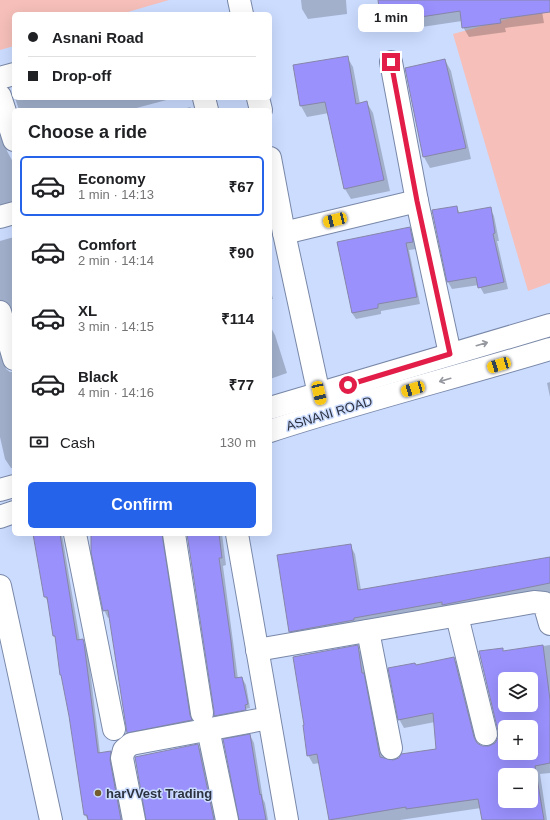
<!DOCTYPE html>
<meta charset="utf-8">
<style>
body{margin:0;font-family:Arial,sans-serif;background:#f2f2f2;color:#202124;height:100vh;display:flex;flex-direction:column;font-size:15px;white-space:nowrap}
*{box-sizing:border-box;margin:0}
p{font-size:13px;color:#757577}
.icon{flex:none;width:22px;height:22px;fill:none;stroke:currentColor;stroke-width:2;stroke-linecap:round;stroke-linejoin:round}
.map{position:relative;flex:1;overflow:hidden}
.panel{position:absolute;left:12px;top:108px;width:260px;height:428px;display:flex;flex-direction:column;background:#fff;border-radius:6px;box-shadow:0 4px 16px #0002}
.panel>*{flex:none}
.hud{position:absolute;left:12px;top:12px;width:260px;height:88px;border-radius:6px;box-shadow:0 4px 16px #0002;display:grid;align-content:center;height:88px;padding:0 16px;background:#fff}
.fabs{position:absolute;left:498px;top:672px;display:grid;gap:8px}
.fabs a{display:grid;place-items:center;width:40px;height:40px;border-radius:6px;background:#fff;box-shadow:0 4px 16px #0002;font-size:20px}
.end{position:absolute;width:18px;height:18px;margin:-9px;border:5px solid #e11d48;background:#fff;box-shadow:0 0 0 2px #fff}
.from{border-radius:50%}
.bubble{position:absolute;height:28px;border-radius:6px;background:#fff;box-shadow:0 4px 16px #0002;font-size:13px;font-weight:600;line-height:28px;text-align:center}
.car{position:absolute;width:12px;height:24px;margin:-12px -6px;border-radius:5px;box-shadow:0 0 3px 1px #0007;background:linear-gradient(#f5c518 24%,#345 0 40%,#f5c518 0 76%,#345 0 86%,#f5c518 0)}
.hud b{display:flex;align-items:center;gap:14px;height:38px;font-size:15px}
.hud b+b{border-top:1px solid #e0e0e0}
.hud i{width:10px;height:10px;background:#202124}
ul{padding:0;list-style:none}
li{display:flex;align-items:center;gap:12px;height:60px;margin:0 8px 6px;padding:0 8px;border:2px solid transparent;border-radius:6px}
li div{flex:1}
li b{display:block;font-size:15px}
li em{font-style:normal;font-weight:600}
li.on{border-color:#2563eb}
li>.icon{width:36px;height:36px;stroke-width:1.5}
h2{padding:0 16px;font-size:18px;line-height:48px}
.pay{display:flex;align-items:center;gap:10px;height:44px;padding:0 16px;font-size:15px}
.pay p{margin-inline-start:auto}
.button{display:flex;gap:8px;margin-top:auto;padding:8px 16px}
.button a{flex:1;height:46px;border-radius:6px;background:#2563eb;color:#fff;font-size:16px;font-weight:600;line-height:46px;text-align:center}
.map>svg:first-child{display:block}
.green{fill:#f6bfb9}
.shadow{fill:#0003;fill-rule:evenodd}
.building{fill:#9a91fd;stroke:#8786a9;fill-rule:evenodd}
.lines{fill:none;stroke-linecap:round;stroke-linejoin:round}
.street-casing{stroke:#7988a8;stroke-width:24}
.secondary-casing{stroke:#7988a8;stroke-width:24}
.street{stroke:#fff;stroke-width:22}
.secondary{stroke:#fff;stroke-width:22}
.oneway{stroke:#9698a0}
.route{stroke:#e11d48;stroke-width:5}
.poi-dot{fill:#745e2e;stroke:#cbdcff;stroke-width:1.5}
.labels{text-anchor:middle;stroke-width:3;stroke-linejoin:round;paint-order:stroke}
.street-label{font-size:13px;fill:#2c3240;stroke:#cbdcff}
.poi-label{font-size:13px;font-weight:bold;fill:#2c3240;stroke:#cbdcff;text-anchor:start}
</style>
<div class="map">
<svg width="550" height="820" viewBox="0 0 550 820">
<rect width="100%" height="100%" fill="#cbdcff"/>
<g class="green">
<path d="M0,0H169L121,14H14V46L0,50Z"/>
<path d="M550,7V283L528,291L453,34Z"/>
</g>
<g class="shadow">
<path d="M301,0H346L347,14L308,19L302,9Z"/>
<path d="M379,0H540L544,23L505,28L506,32L469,37L463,27L462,21L388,32L382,23Z"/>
<path d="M347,57L353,67L360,104L367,103L373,113L390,191L351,199L345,189L329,113L307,117L301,106L294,65Z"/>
<path d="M445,60L451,71L471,159L430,168L424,157L406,69Z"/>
<path d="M15,98H174L129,110H19Z"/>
<path d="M190,107L192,110H181Z"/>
<path d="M0,130L7,151L14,164V214L0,219Z"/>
<path d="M457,207L460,214L490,208L494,216L499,241H497L508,289L484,294L479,285L452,289L448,282Z"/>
<path d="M409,228L413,235L416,249L409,250L420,304L381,311V314L356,319L352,313Z"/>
<path d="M14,237V312L10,310L0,311V241Z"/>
<path d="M270,288L273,299H270Z"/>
<path d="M270,326L275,335L287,373L270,379Z"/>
<path d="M0,349L6,369L10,372H14V468H11L5,459L0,437Z"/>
<path d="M550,382V397L547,383Z"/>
<path d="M34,534H62L80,641H83L88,652L100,753L110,752L115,759L123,820H88L85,815L70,715L56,640L54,636L49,603L45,597Z"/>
<path d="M92,534H168L165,544L193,723L132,739L128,732L110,617L108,618L104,610Z"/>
<path d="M188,534H222L226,565L223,566L238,679L242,678L246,685L250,708L217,714V716L251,710V711L219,723L215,715Z"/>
<path d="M350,545L355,554L361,590L550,558V593L448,614L295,640L290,631Z"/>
<path d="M550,645V773L540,774L547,820H483L481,808L400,820H330L320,763L313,764L308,755L357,646L362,655L366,679L368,683L383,759L393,761L437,750L435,722L404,728L399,719L416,666L454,658L459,667L478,744L482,747H490L496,743L499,738L502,649L504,652ZM505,679H531V705H505ZM505,727H531V753H505ZM505,775H531V801H505Z"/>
<path d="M250,735L254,743L263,799L265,803L268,820H240Z"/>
<path d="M198,745L202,753L216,820H147Z"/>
</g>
<g class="building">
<path d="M378,0H550V12L500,19L501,23L462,28L460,11L381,23Z"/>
<path d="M348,56L356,104L367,101L384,180L344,189L325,102L300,106L293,65Z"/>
<path d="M445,59L466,148L423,157L405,68Z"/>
<path d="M457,206L458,213L491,207L495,233L493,234L504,282L478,288L476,277L447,282L432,210Z"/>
<path d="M410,227L413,242L406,243L417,297L378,304V308L352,313L337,242Z"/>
<path d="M33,534H60L77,640L83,639L84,643L98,753L111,751L110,760L121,820H88L87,815H84L69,716L61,675H60L55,636H53L47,597H44Z"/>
<path d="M91,534H162L190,715L192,720L127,733L108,610L103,611L91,552Z"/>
<path d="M187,534H219L222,558H219L231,641L235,678L242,677L248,704L245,705L246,710L214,716V711Z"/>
<path d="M351,544L358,590L550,557V583L442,605V602L354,618V620L289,632L277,555Z"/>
<path d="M358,645L362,673H364L380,757L393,760L399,758L401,754L436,749L433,713L398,720L388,668L415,663L416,665L454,657L474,737L477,743L482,746H489L495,743L498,738V731L479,651L503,648V651L543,645L550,700V763L535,766L544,820H482L478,799L406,809V807L329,820L317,754L307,756L303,725H304L293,657ZM505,679H531V705H505ZM505,727H531V753H505ZM505,775H531V801H505Z"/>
<path d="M250,734L260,795L261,794L266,820H239L223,739Z"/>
<path d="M198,744L214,820H146L135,757Z"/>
</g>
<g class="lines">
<g class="street-casing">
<g id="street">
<path d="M239,0L242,14"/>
<path d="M0,78L14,74"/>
<path d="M0,96L14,140"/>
<path d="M204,98L207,110"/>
<path d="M258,98L261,110"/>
<path d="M270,158L284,233L323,413"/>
<path d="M417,201L450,354"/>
<path d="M0,217L14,213"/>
<path d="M284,233L417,201L391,62"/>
<path d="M0,312L14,359"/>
<path d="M75,534L114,729"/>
<path d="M174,534L202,713"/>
<path d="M237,534L287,820"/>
<path d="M457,616L486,734"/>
<path d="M368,631L391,748"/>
<path d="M257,650L534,602L544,603L550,624"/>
<path d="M208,729L227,820"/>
<path d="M134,820L122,758L124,750L131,744L269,718"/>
</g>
</g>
<g class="secondary-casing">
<g id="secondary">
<path d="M270,408L550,325"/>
<path d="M270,431C362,401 457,377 550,349"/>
<path d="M0,490L14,486"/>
<path d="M0,517L14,512"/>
<path d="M0,586L51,820"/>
</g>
</g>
<use href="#street" class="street"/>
<use href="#secondary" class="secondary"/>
</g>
<defs><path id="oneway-shaft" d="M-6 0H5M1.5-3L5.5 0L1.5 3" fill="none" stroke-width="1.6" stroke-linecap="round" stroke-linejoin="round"/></defs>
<g class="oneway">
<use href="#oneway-shaft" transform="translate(482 344) rotate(-16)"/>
<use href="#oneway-shaft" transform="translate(445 380) rotate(164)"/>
</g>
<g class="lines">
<path class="route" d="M348,385L450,354L417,201L391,62"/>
</g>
<circle class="poi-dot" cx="98" cy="793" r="4"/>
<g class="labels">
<g class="street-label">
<text transform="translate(329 413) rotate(-17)" y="5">ASNANI ROAD</text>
</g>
<g class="poi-label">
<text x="106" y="798">harVVest Trading</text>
</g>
</g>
</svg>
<div class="fabs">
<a><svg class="icon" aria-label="layers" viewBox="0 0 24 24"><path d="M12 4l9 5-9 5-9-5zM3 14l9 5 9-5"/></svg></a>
<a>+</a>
<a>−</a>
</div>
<i class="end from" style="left:348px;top:385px"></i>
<i class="end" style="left:391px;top:62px"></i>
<div class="bubble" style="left:358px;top:4px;width:66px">1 min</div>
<i class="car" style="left:335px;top:220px;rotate:256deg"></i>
<i class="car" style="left:499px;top:365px;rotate:253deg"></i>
<i class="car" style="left:413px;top:389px;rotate:254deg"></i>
<i class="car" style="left:319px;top:393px;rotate:167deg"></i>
<div class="hud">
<b><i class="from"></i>Asnani Road</b>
<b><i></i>Drop-off</b>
</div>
<section class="panel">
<h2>Choose a ride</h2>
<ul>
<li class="on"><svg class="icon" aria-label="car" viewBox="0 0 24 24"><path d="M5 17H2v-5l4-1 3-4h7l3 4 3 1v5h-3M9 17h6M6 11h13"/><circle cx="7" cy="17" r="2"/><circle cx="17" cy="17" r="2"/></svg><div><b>Economy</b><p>1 min · 14:13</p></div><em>₹67</em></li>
<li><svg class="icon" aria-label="car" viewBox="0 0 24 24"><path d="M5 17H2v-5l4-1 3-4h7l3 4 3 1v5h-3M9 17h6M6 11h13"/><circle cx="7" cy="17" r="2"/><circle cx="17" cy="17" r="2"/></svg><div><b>Comfort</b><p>2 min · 14:14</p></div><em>₹90</em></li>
<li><svg class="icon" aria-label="car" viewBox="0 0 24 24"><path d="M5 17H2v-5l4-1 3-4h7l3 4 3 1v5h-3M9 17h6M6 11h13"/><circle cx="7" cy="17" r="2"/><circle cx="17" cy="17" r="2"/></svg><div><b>XL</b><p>3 min · 14:15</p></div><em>₹114</em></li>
<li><svg class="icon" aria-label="car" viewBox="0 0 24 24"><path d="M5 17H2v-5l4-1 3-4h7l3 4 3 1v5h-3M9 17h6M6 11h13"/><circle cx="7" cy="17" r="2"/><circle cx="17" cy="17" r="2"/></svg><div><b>Black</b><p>4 min · 14:16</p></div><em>₹77</em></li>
</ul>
<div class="pay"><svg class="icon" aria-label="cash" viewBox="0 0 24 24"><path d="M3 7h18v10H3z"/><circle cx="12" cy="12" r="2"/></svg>Cash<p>130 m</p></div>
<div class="button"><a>Confirm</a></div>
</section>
</div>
